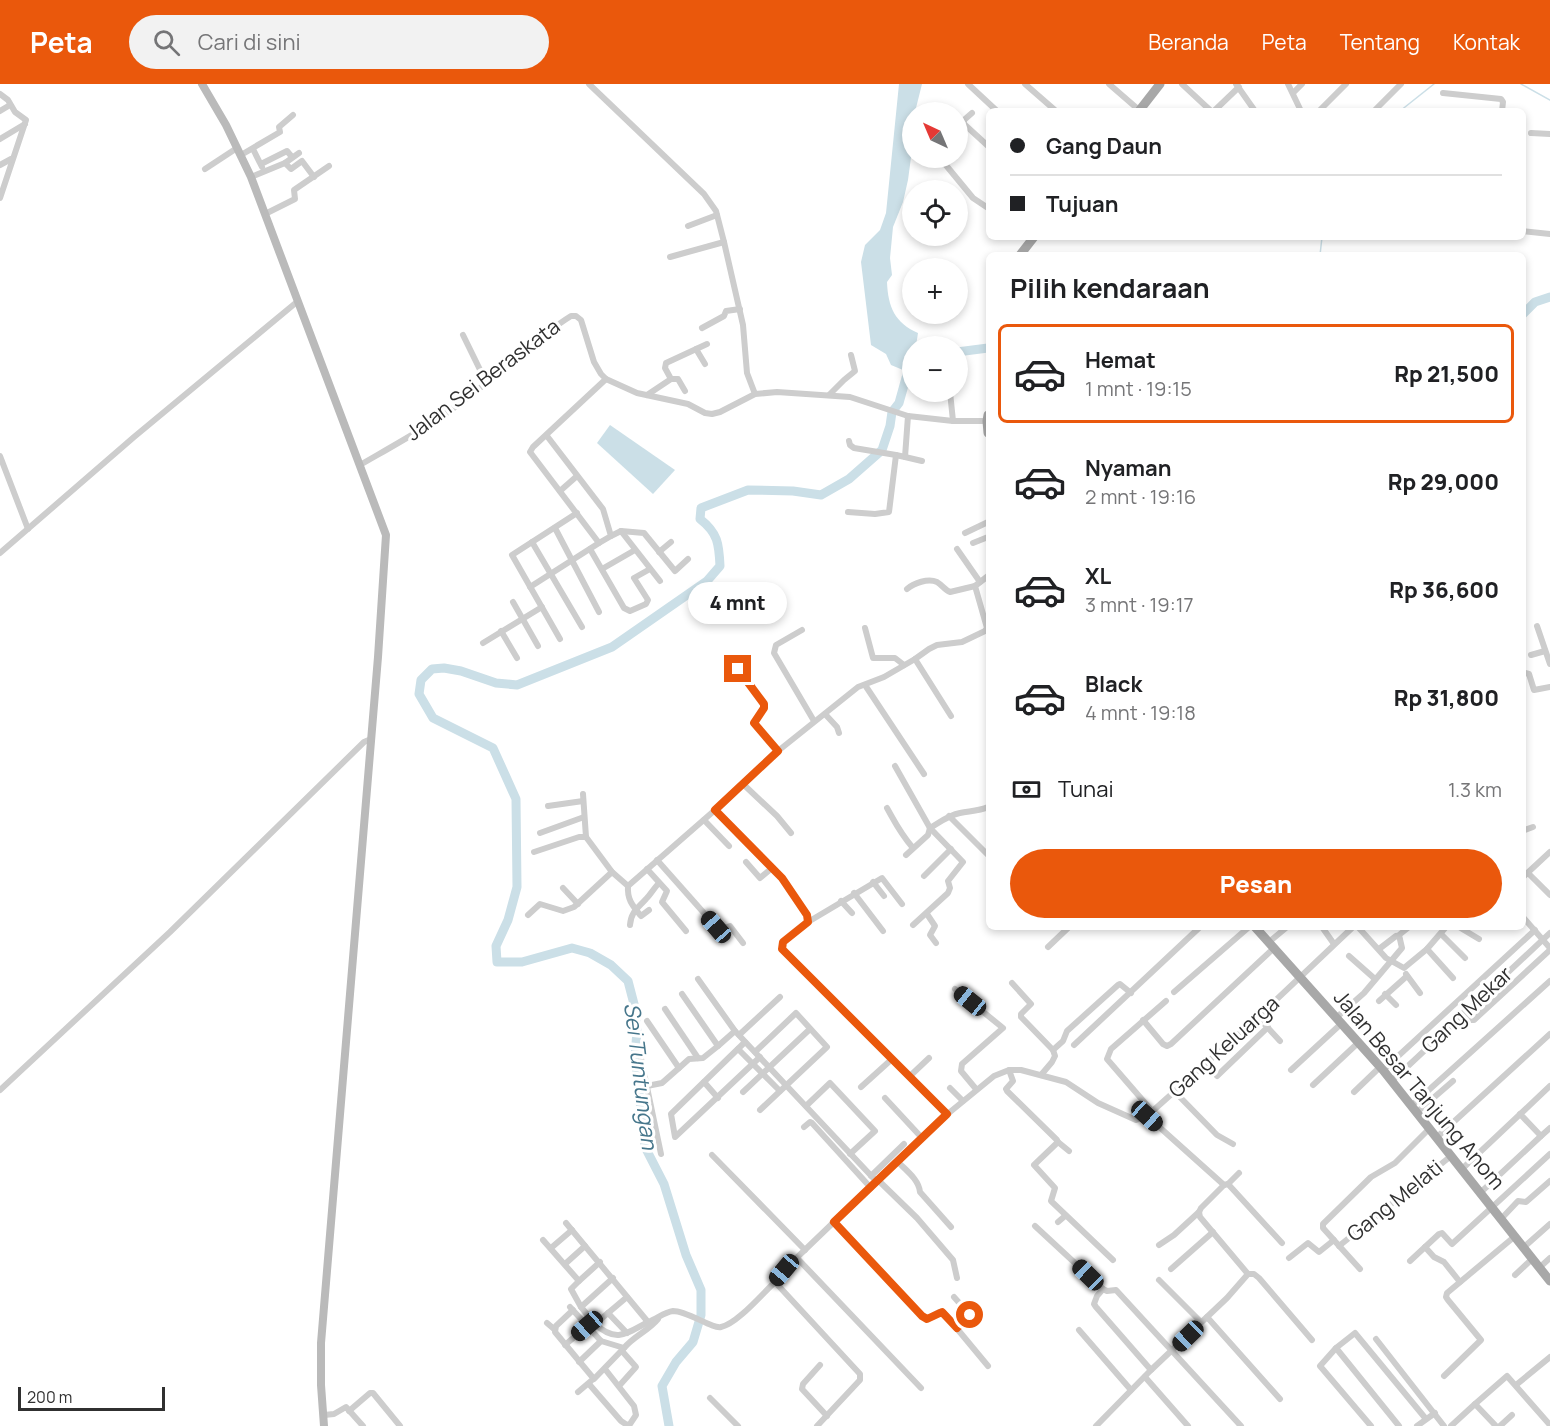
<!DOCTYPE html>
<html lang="id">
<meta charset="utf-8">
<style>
body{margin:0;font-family:Manrope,sans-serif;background:#f2f2f2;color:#202124;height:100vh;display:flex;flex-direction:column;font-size:22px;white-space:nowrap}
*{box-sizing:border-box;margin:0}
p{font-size:20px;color:#757577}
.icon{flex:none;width:33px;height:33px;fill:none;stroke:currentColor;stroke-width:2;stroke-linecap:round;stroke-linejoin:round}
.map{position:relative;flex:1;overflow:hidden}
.details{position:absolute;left:986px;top:168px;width:540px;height:678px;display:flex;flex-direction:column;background:#fff;border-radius:9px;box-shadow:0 3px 9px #0003}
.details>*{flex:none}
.hud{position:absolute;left:986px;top:24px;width:540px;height:132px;border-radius:9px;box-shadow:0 3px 9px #0003;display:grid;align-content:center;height:132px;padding:0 24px;background:#fff}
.needle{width:39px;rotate:316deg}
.tools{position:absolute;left:902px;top:18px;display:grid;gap:12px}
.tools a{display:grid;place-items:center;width:66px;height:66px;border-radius:50%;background:#fff;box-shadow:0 3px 9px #0003;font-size:30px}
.scale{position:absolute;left:18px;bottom:15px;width:147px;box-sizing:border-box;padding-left:6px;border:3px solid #303030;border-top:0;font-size:16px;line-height:21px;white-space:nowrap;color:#303030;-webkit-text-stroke:4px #fff;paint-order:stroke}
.end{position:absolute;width:27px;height:27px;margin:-14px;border:8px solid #ea580c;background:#fff;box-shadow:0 0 0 3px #fff}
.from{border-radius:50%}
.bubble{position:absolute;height:42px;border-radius:21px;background:#fff;box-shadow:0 3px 9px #0003;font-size:20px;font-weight:800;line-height:42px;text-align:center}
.car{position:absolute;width:18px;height:36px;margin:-18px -9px;border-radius:8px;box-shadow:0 0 4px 2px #0007;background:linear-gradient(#222 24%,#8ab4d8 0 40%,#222 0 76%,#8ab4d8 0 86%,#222 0)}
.hud b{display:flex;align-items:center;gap:21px;height:57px;font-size:22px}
.hud b+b{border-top:2px solid #e0e0e0}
.hud i{width:15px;height:15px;background:#202124}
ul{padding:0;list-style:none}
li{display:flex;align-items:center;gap:18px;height:99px;margin:0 12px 9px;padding:0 12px;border:3px solid transparent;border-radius:9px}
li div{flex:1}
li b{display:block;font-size:22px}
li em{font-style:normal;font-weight:800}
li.on{border-color:#ea580c}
li>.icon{width:54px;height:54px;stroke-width:1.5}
h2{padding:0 24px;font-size:27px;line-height:72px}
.pay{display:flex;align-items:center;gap:15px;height:66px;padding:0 24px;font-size:22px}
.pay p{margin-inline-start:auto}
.action{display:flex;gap:12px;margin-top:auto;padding:12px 24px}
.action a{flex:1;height:69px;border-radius:36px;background:#ea580c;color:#fff;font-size:24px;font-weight:800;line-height:69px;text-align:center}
header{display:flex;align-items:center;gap:36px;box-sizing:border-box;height:84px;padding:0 30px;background:#ea580c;color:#fff}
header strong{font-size:28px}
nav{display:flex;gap:33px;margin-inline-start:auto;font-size:21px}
.search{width:420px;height:54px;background:#f2f2f2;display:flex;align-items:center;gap:15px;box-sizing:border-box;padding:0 21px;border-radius:33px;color:#757577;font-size:22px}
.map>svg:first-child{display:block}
.water{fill:#cbdfe7}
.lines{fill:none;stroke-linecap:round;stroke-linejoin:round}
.stream{stroke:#cbdfe7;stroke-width:1.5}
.river{stroke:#cbdfe7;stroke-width:9}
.minor{stroke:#cdcdcd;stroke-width:6}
.secondary{stroke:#bababa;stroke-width:8}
.primary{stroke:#a8a8a8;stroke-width:9}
.route{stroke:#ea580c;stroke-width:8}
.labels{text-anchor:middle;stroke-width:6;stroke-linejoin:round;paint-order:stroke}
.street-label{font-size:21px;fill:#303030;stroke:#fff}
.water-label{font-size:22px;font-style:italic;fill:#46768b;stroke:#fff}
</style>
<header>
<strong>Peta</strong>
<div class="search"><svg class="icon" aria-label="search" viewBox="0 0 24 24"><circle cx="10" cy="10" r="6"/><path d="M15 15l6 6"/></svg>Cari di sini</div>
<nav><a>Beranda</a><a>Peta</a><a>Tentang</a><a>Kontak</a></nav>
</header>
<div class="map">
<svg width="1550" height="1342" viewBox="0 0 1550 1342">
<rect width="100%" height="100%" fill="#fff"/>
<g class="water">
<path d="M899,0H922L915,28H912V66L908,96L903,118L893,143L890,174L892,191L887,198C888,223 895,239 918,249L916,262H912V286H903L891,281L886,270L871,261L861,178L865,161L880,146L886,129Z"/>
<path d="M610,341L675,386L653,410L597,359Z"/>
</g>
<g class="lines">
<g class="stream">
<path d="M1521,0L1550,16"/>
<path d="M1400,27L1434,0"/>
<path d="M1320,171L1322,153"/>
</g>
<g class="river">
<path d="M1522,231L1535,218L1550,213"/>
<path d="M957,268L988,264"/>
<path d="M669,1342L662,1302L676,1278L693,1258L701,1231V1206L686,1171L664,1100L645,1063L635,972L637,947L634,920L628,897L611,881L590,869L572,864L522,878H497L496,862L508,836L517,803L516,715L493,664L433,634L419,610L421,596L432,585L444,584L461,587L496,599L517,601L612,563L707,497L720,482C719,460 718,449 700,435L701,424L748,406L793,407L821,411L849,395L882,366L890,342L892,328L899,319L911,276"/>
</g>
<g class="minor">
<path d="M589,0L704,110L716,127L724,158L743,241L747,289L755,310"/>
<path d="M968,0L997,27"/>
<path d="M1025,0L1056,27"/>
<path d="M1109,0L1139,26"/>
<path d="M1182,0L1211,27"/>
<path d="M1236,0L1255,27"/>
<path d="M1288,0L1301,27"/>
<path d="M1293,9L1302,0"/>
<path d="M1443,9L1501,15L1503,18L1502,27"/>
<path d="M0,10L8,16L15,28L26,36L0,114"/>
<path d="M0,27L10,21"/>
<path d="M1214,27L1239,3"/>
<path d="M1319,27L1346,0"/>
<path d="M1374,27L1401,0"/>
<path d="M972,29L964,36V40L988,62"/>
<path d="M1531,49L1550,50"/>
<path d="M0,55L25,40"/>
<path d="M253,65L262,83"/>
<path d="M241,71L280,48L279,43L293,31"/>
<path d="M940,74L973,114L988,124"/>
<path d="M285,79L291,85L302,77L314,93"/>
<path d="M261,80L287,67L292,73"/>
<path d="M0,81L11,75"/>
<path d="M205,85L237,64"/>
<path d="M251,93L285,79L299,69"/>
<path d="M928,103L931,106"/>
<path d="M265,130L295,115L294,106L329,82"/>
<path d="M688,142L717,131"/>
<path d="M1522,147L1550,150"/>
<path d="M670,173L724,158"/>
<path d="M702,244L724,232L726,227L740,225"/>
<path d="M463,251L486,298"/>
<path d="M696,265L705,280"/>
<path d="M671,295H678L685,307"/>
<path d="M950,308L953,337"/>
<path d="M647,311L671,295L665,284L666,279L707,260"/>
<path d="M829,311L844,296L855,287L851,271"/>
<path d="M547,352L603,425L611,452L599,459L530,368L533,363L606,295"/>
<path d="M849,357L850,361L854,364L896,371"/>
<path d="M0,372L28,445"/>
<path d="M905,373L922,377"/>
<path d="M360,381C398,359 435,339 470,312C504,286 534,255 571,232H576L581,236L594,278L601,290L606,295L637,309L688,320L705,329L712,330L720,328L755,310L777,308L850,313L908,332L953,337H987"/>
<path d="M560,407L577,392"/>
<path d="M848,428L875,430L889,428L896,371L905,373L908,332"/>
<path d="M555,444L599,528"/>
<path d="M621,447L644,449L675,487L688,475"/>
<path d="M965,449L988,438"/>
<path d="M611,452L621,447L660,497"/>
<path d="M532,458L582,543"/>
<path d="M973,459L988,453"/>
<path d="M590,465L624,524L630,527L646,520L648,516L634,494L650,485"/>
<path d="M957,465L980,498"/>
<path d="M659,468L671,458"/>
<path d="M0,469L134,353L298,217"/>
<path d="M602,485L635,466"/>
<path d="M530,503L599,459"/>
<path d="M907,505C914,499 928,494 937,498C942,501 945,506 950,508L975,502"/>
<path d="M513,518L538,562"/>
<path d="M1537,542L1550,580"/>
<path d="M865,544L873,574H895L904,581"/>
<path d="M802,546L776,561L774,569L814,637"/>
<path d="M501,547L517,574"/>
<path d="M560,555L512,471L577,429"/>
<path d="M483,559L542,523"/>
<path d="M1531,571L1545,567"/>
<path d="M915,575L951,632"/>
<path d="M738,585L764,619V624L754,639L778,667"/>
<path d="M1522,588L1529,590L1534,606L1550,603"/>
<path d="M865,601L924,690"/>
<path d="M825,630L837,643L839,649"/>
<path d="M895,682L930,744L963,778L948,797L950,804L948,809L913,841"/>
<path d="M743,700L777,732L791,749"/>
<path d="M583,710L586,753"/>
<path d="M548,722L583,717"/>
<path d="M887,724C896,740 900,749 913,764"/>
<path d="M715,726L782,794L807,831L808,838L882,794L902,820"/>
<path d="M949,732L988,771"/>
<path d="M704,736L729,762"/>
<path d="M930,744C940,738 949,731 960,729C970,727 979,727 988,723"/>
<path d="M1522,747L1533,743"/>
<path d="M540,749L584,733"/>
<path d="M534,768L579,753H586L612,788L628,802"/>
<path d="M906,771L928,751L930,744"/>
<path d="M657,776L719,846L730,842L743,859"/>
<path d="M746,778L760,794L772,784"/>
<path d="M647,785L667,807L662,818L686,847"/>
<path d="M1528,789L1550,811"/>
<path d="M924,792L951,765"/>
<path d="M1522,794L1550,768"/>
<path d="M873,798L884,812"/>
<path d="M628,802L715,726L778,667L858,603L884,593L915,575L929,565L937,561L962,558L985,547L987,544L975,502L988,492"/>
<path d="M628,802C627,816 633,822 641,832L649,826"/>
<path d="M563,804L578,820"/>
<path d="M854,809L883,847"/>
<path d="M841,817L852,829"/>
<path d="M927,830L935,842L930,851L936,859"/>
<path d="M528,831L540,820L563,827L574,823L612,788"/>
<path d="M1522,832L1550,864"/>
<path d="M808,838L783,858L782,865L947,1030"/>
<path d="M630,841C631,828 637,825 646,815C651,810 654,804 659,799"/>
<path d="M1322,843L1334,860"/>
<path d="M1358,843L1386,874L1404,884L1427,865L1446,843"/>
<path d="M1459,843L1479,855"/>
<path d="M1441,850L1465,874"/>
<path d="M1269,858L1287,843"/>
<path d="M1048,863L1069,843"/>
<path d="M1379,865L1396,852"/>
<path d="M1427,865L1453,894"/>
<path d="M1349,872L1375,895"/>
<path d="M1406,890L1420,909"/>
<path d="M698,895L735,947L877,1098"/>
<path d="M1012,899L1031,920L1021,930V933L1053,966L1055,972L1052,978L1041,991"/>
<path d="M955,905L1003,944L962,980L961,987L976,1005"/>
<path d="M1174,908L1249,843"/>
<path d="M682,910L718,962L735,947"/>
<path d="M1385,910L1396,921"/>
<path d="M1379,917L1407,892"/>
<path d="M665,925L698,974"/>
<path d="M1463,929L1470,936H1474L1550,866"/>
<path d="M1258,933L1280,957"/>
<path d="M1337,933L1364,909L1402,864L1399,851L1409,843"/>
<path d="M1143,936L1163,960L1167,962L1171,960L1274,864"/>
<path d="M647,937L679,984L689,975L703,974L718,962"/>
<path d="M739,951L780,913"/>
<path d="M745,958L671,1030L675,1053L760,973"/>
<path d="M1074,961L1200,843"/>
<path d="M639,965L661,1070"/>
<path d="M738,965L780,1007"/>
<path d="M1053,966L1063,957L1067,947L1118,901L1120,900L1131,909"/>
<path d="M755,968L796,929L827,963L760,1026"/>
<path d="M1009,986L1013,997L1006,1005L1007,1007L1057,1056L1058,1058L1034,1081L1055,1104L1051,1117L1113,1176"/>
<path d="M1291,986L1342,939"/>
<path d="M1383,986L1535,846"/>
<path d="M910,992L929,974"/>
<path d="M1217,992L1268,943"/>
<path d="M1392,997L1550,849"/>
<path d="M704,998L718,1014"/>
<path d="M1313,1001L1359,958"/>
<path d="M647,1002L662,999L679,984"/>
<path d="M861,1003L892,975"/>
<path d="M950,1004L963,1017"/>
<path d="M0,1006L170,848L364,658L371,655"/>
<path d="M743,1008L810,945"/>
<path d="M1175,1008L1217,1051L1233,1060"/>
<path d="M1354,1008L1380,983"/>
<path d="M885,1014L922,1054"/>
<path d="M806,1022L830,999L875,1047L850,1070"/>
<path d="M1411,1022L1550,897"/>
<path d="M1152,1027L1107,975L1111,965L1166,917"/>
<path d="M1416,1029L1453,997"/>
<path d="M1520,1030L1541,1052L1550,1044"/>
<path d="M1147,1032L1224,1101L1228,1100L1282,1159"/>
<path d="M804,1043L810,1038L812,1039L871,1104"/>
<path d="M1436,1054L1550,950"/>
<path d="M1058,1058L1069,1067"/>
<path d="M712,1071L805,1166"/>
<path d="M898,1078C907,1087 919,1096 920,1108L951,1143"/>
<path d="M1462,1085L1550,1002"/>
<path d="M871,1092L904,1060"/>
<path d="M879,1097L917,1134L953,1176L957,1194"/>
<path d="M1228,1100L1239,1089"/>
<path d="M1224,1101L1201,1124L1199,1128L1200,1133L1248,1190H1254L1259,1194L1312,1256"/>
<path d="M1480,1109L1541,1052"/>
<path d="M1501,1135L1518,1117L1526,1118L1550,1097"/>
<path d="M834,1138L922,1232L927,1235L939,1228L944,1229L988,1282"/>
<path d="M1058,1138L1065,1132"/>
<path d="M566,1139L648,1238C657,1235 664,1228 673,1227C688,1227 712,1245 721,1243C737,1240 763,1209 775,1198"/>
<path d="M1035,1142L1103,1205L1107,1207L1116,1206L1241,1342"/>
<path d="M543,1156L579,1197L571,1205L581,1223L613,1194"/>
<path d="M1159,1161L1174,1151L1199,1128"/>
<path d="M1339,1162L1451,1072"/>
<path d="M1425,1163L1434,1173L1444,1178L1460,1198"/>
<path d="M551,1164L572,1146"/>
<path d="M1523,1164L1550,1140"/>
<path d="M797,1174L921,1304"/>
<path d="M1289,1174L1308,1159L1319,1168L1334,1156"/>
<path d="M1410,1177L1439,1150L1442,1149L1452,1160L1550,1070"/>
<path d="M565,1180L585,1162"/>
<path d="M1539,1184L1550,1174"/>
<path d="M1171,1185L1213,1148"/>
<path d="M1360,1185L1323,1144V1140L1371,1093L1395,1079L1429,1045"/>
<path d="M1515,1191L1532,1175"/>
<path d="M1159,1196L1201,1238"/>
<path d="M579,1197L600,1178"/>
<path d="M1103,1205L1097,1212L1094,1220L1096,1223L1151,1286"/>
<path d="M627,1213L595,1240C616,1259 626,1250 648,1238"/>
<path d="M954,1213L970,1231L957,1244"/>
<path d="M570,1223L601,1257L624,1264C634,1252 648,1247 658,1235"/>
<path d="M581,1223L595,1240"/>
<path d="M573,1226L556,1242L555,1248L594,1295L624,1264"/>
<path d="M608,1229L627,1249"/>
<path d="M1207,1233L1280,1315"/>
<path d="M547,1239L554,1245"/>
<path d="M1079,1246L1131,1306"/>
<path d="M1376,1255L1444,1342"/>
<path d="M565,1261L587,1242"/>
<path d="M1336,1264L1399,1342"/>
<path d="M579,1278L601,1257"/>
<path d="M820,1281L803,1300L802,1305L827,1332"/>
<path d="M1444,1292L1481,1256L1448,1216L1446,1213L1447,1209L1514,1153"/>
<path d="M1145,1293L1188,1342"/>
<path d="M589,1300L621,1337L627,1341L630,1340L636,1331L634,1322L605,1285"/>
<path d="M1516,1301L1550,1273"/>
<path d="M619,1302L636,1283L622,1267"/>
<path d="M578,1308L591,1297"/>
<path d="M710,1314L738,1342"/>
<path d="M1475,1320L1507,1292L1550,1341"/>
<path d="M349,1327L370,1309H373L400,1342"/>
<path d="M324,1331L334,1330L346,1323L363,1342"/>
<path d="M817,1342L860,1296V1290L775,1198L784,1186L939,1037L994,992L1009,986H1021L1066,998L1098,1019L1136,1036L1147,1032L1258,933L1353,843"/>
<path d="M1096,1342L1151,1286L1227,1214L1248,1190"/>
<path d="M1371,1342L1320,1282L1336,1264L1355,1249L1426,1335"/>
<path d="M1417,1342L1435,1329"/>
<path d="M1451,1342L1475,1320L1496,1342"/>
<path d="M1500,1342L1512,1331"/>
</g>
<path class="secondary" d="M202,0L226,41L251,93L386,451L378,573L321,1259V1301L324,1342"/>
<g class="primary">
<path d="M1139,27L1160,0"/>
<path d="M1020,171L1034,153"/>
<path d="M988,331L987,337L988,349"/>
<path d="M1255,843L1383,986L1550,1197"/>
</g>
</g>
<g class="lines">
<path class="route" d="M738,585L764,620V624L754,639L778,667L715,726L782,794L807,831L808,838L783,858L782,865L947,1030L834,1138L922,1232L927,1235L942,1228L957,1244L970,1231"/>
</g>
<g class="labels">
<g class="street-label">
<text transform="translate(483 296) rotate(-37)" y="7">Jalan Sei Beraskata</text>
<text transform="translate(1467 926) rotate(-43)" y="7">Gang Mekar</text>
<text transform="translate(1224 963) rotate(-42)" y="7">Gang Keluarga</text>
<text transform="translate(1419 1006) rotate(50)" y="7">Jalan Besar Tanjung Anom</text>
<text transform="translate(1395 1117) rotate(-39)" y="7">Gang Melati</text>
</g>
<g class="water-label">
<text transform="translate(641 992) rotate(83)" y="8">Sei Tuntungan</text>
</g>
</g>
</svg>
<div class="tools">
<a><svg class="needle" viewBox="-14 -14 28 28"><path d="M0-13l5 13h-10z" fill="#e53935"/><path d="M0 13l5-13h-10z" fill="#757577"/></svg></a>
<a><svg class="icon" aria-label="locate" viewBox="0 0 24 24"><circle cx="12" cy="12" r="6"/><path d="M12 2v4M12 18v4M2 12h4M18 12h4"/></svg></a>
<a>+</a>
<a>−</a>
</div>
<div class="scale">200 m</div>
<i class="end from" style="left:970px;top:1231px"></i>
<i class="end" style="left:738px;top:585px"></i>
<div class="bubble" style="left:688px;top:498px;width:99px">4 mnt</div>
<i class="car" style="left:716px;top:843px;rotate:319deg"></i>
<i class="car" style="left:970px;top:917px;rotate:309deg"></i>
<i class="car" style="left:1147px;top:1032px;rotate:132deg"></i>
<i class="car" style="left:784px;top:1186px;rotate:220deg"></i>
<i class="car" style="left:1088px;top:1191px;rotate:314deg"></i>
<i class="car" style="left:587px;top:1242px;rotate:229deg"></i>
<i class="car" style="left:1188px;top:1252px;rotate:226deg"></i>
<div class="hud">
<b><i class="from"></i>Gang Daun</b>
<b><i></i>Tujuan</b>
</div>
<section class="details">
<h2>Pilih kendaraan</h2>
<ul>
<li class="on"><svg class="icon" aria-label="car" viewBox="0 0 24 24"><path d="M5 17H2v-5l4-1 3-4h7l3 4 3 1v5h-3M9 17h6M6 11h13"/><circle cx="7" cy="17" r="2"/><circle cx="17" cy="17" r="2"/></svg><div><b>Hemat</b><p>1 mnt · 19:15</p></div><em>Rp 21,500</em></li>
<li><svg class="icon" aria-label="car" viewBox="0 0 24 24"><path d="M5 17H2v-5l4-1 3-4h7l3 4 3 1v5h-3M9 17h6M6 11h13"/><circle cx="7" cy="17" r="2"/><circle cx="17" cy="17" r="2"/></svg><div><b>Nyaman</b><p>2 mnt · 19:16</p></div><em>Rp 29,000</em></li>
<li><svg class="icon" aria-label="car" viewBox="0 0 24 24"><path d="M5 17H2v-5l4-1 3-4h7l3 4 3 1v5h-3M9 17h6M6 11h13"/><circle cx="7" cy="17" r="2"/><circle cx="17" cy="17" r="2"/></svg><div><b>XL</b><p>3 mnt · 19:17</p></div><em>Rp 36,600</em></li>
<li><svg class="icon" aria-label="car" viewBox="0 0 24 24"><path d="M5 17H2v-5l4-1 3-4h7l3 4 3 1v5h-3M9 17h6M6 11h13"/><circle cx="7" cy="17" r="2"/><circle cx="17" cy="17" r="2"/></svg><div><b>Black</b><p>4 mnt · 19:18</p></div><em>Rp 31,800</em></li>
</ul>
<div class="pay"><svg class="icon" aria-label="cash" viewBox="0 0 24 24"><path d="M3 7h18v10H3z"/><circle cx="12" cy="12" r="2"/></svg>Tunai<p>1.3 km</p></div>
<div class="action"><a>Pesan</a></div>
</section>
</div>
